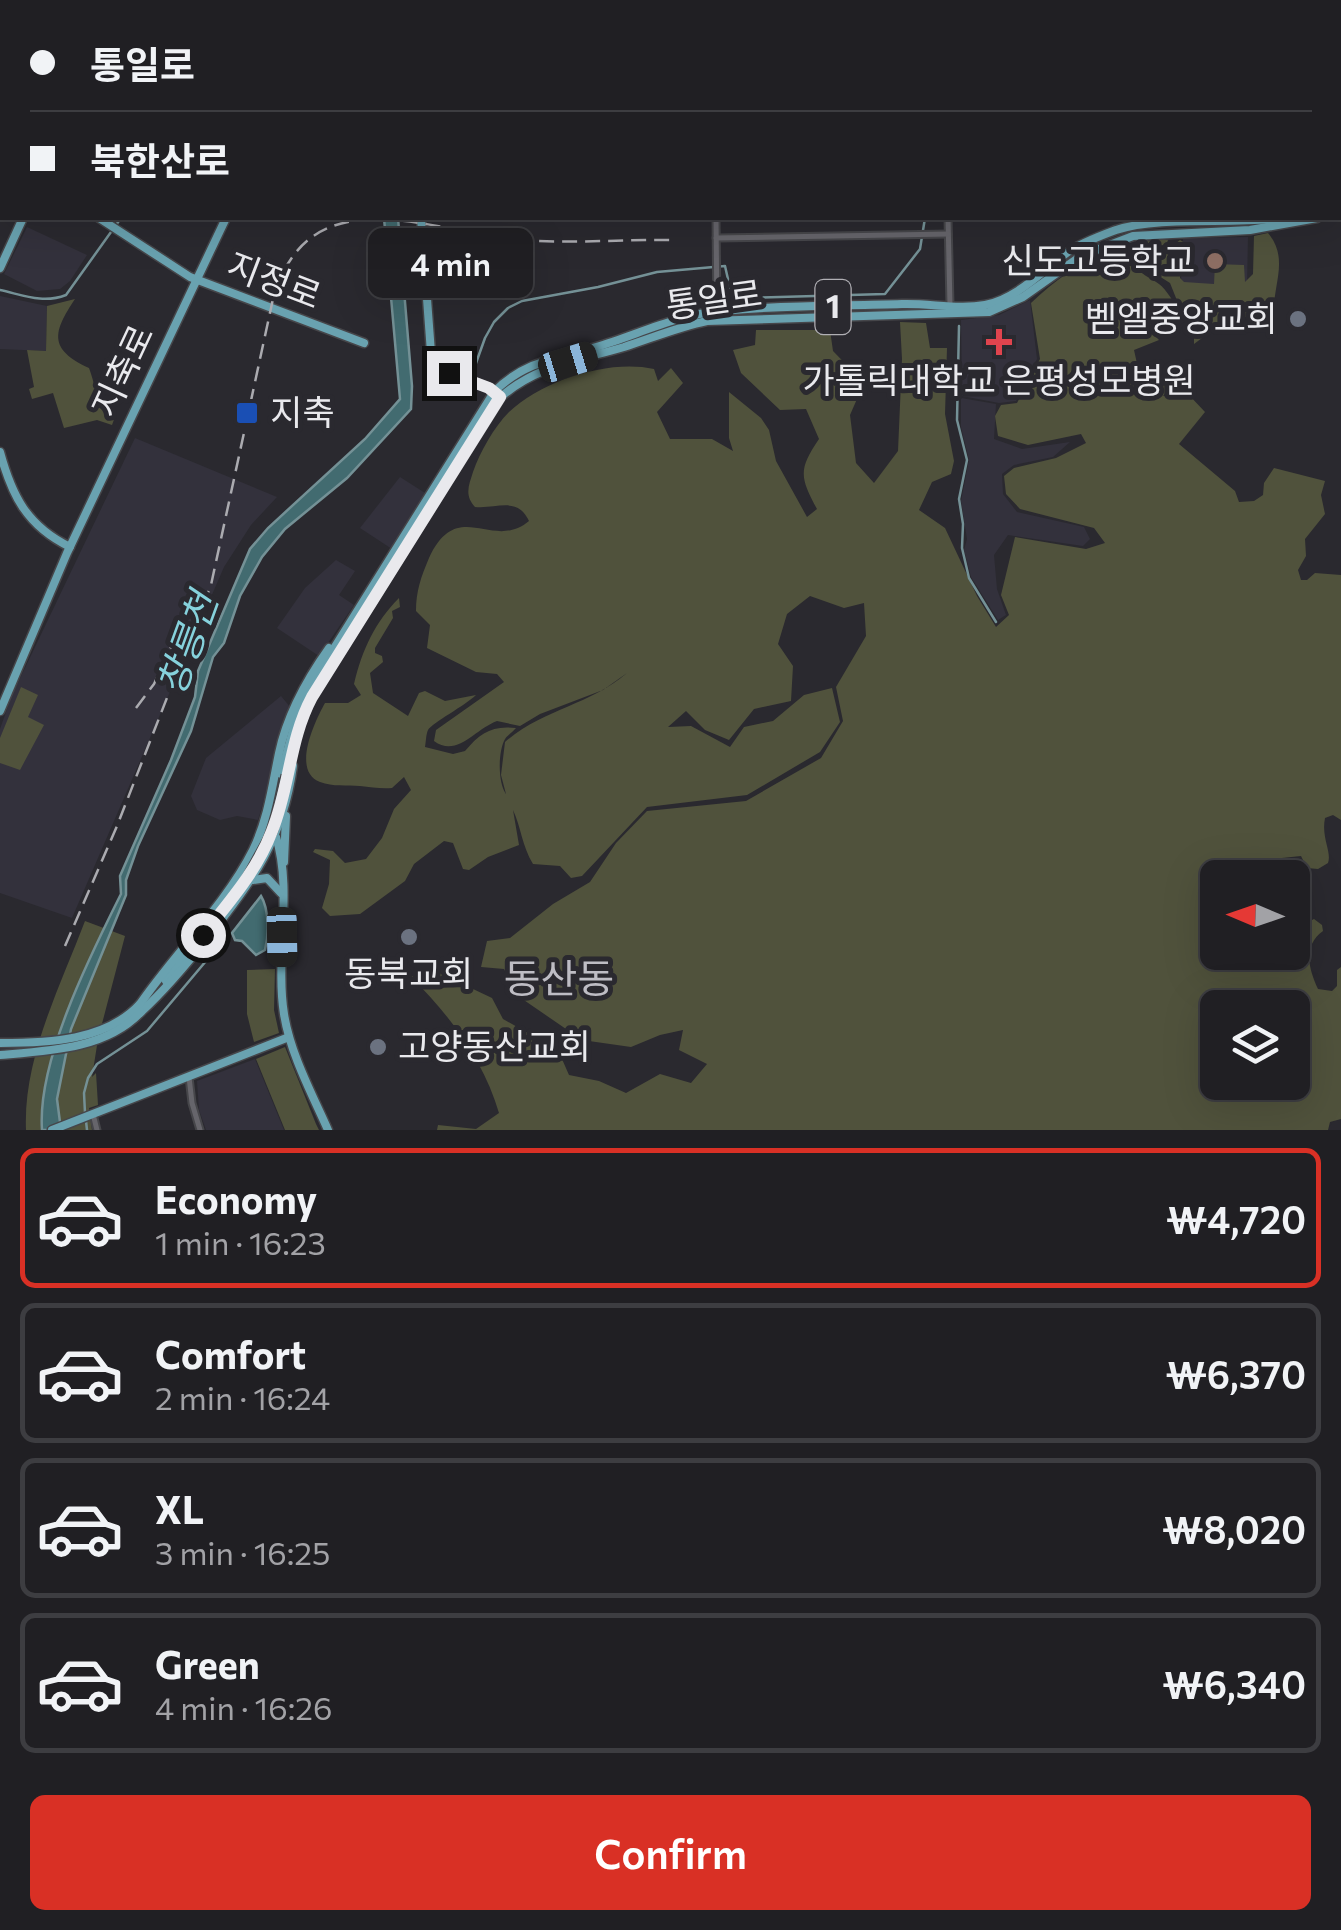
<!DOCTYPE html>
<meta charset="utf-8">
<style>
body{margin:0;font-family:Commissioner,"Noto Sans KR",sans-serif;background:#2d2c30;color:#f1f3f6;height:100vh;display:flex;flex-direction:column;font-size:38px;white-space:nowrap}
*{box-sizing:border-box;margin:0}
p{font-size:32px;color:#a2a2a6}
.icon{flex:none;width:55px;height:55px;fill:none;stroke:currentColor;stroke-width:2;stroke-linecap:round;stroke-linejoin:round}
.map{position:relative;height:1130px;overflow:hidden}
.sheet{display:flex;flex-direction:column;background:#201f23;flex:1}
.sheet>*{flex:none}
.guide{position:absolute;left:0px;top:0px;width:1342px;height:220px;box-shadow:0 10px 40px #0002,0 0 0 2px #3d3d41;display:grid;align-content:center;height:220px;padding:0 30px;background:#201f23}
.needle{width:65px;rotate:272deg}
.tools{position:absolute;left:1200px;top:860px;display:grid;gap:20px}
.tools a{display:grid;place-items:center;width:110px;height:110px;border-radius:15px;background:#201f23;box-shadow:0 10px 40px #0002,0 0 0 2px #3d3d41;font-size:50px}
.end{position:absolute;width:45px;height:45px;margin:-22px;border:12px solid #e9e9ed;background:#111;box-shadow:0 0 0 5px #111}
.from{border-radius:50%}
.bubble{position:absolute;height:70px;border-radius:15px;background:#201f23;box-shadow:0 10px 40px #0002,0 0 0 2px #3d3d41;font-size:32px;font-weight:600;line-height:70px;text-align:center}
.car{position:absolute;width:30px;height:60px;margin:-30px -15px;border-radius:12px;box-shadow:0 0 8px 2px #0007;background:linear-gradient(#222 24%,#8ab4d8 0 40%,#222 0 76%,#8ab4d8 0 86%,#222 0)}
.guide b{display:flex;align-items:center;gap:35px;height:95px;font-size:38px}
.guide b+b{border-top:2px solid #3d3d41}
.guide i{width:25px;height:25px;background:#f1f3f6}
ul{padding:18px 0 0;list-style:none}
li{display:flex;align-items:center;gap:30px;height:140px;margin:0 20px 15px;padding:0 10px;border:5px solid #3d3d41;border-radius:15px}
li div{flex:1}
li b{display:block;font-size:38px}
li em{font-style:normal;font-weight:600}
li.current{border-color:#d93025}
li>.icon{width:90px;height:90px;stroke-width:1.5}
.cta{display:flex;gap:20px;margin-top:auto;padding:20px 30px}
.cta a{flex:1;height:115px;border-radius:15px;background:#d93025;color:#fff;font-size:40px;font-weight:600;line-height:115px;text-align:center}
.map>svg:first-child{display:block}
.built{fill:#33313c}
.green{fill:#50523c;fill-rule:evenodd}
.water{fill:#426b70;stroke:#749196;stroke-width:2.5}
.lines{fill:none;stroke-linecap:round;stroke-linejoin:round}
.stream{stroke:#749196;stroke-width:2.5}
.minor-casing{stroke:#46464a;stroke-width:9}
.major-casing{stroke:#46464a;stroke-width:11}
.minor{stroke:#66656b;stroke-width:5}
.major{stroke:#69a2b0;stroke-width:8}
.rail{stroke:#ababb0;stroke-width:2.5;stroke-dasharray:15 8;stroke-linecap:butt}
.major-bridge-casing{stroke:#46464a;stroke-width:11;stroke-linecap:butt}
.major-bridge{stroke:#69a2b0;stroke-width:8}
.route{stroke:#e9e9ed;stroke-width:12}
.education-dot{fill:#8d6e63;stroke:#2a292f;stroke-width:4}
.worship-dot{fill:#6b7280;stroke:#2a292f;stroke-width:4}
.health-dot{fill:#e0444e;stroke:#2a292f;stroke-width:4}
.transit-dot{fill:#1a4fb4;stroke:#2a292f;stroke-width:4}
.labels{text-anchor:middle;stroke-width:10;stroke-linejoin:round;paint-order:stroke}
.shield{fill:#2a292f;stroke:#b0afb4;stroke-width:2.5}
.shield-label{font-size:32px;font-weight:bold;fill:#e9e9ed}
.poi-label{font-size:35px;fill:#e9e9ed;stroke:#2a292f;text-anchor:end}
.street-label{font-size:35px;fill:#e9e9ed;stroke:#2a292f}
.water-label{font-size:38px;font-style:italic;fill:#86d2dc;stroke:#2a292f}
.quarter-label{font-size:40px;fill:#bebdc4;stroke:#2a292f}
</style>
<div class="map">
<svg width="1341" height="1130" viewBox="0 0 1341 1130">
<rect width="100%" height="100%" fill="#2a292f"/>
<g class="built">
<path d="M27,227L87,255L70,281L60,289L37,291L4,274Z"/>
<path d="M1248,237L1247,286L1184,284L1181,282L1183,238Z"/>
<path d="M0,296L47,306L46,351L0,349Z"/>
<path d="M1030,300L1037,359L1016,401L999,403L962,396L961,320L999,315Z"/>
<path d="M961,398L996,404L994,439L1022,449L1070,442L1053,457L1014,465L1002,474L1003,494L1017,512L1084,527L1090,539L1083,546L1008,535L994,555L997,589L1006,615L998,620L971,577L964,550L967,539L961,501L969,460L961,427Z"/>
<path d="M135,438L277,497L251,525L224,567L72,918L0,893V729L12,695Z"/>
<path d="M400,477L425,493L392,549L360,528Z"/>
<path d="M336,560L355,571L339,595L354,605L319,656L277,628L305,588Z"/>
<path d="M281,696L291,708L258,820L237,816L220,820L197,810L191,796L206,758Z"/>
<path d="M255,1059L284,1130H206L199,1110L197,1081Z"/>
</g>
<g class="green">
<path d="M1268,233C1290,259 1272,286 1274,315L1268,319L1237,316L1221,331L1214,329L1194,344V321L1180,308L1170,283L1140,264L1141,253L1171,247L1180,240L1185,243L1175,251L1174,257L1180,261V278L1184,282L1214,284L1215,264L1244,265L1245,282L1253,274L1254,236Z"/>
<path d="M430,236L469,239L467,272L433,273Z"/>
<path d="M1159,239L1168,240L1166,245L1141,246L1133,254C1134,274 1146,274 1159,284C1166,289 1175,304 1179,311L1162,308L1154,312L1155,336L1159,340L1134,350L1140,377L1153,384L1170,375L1180,377L1163,396L1188,394L1205,412L1179,444L1235,491L1239,502L1254,501L1263,495L1264,483L1274,468L1325,481L1321,495L1325,514L1305,539L1306,556L1298,570L1301,580H1307L1315,573L1341,575V820L1333,815L1325,818C1321,838 1332,852 1328,863L1318,869L1307,868L1301,856L1262,860L1255,877L1218,878V952H1292L1293,930L1314,919L1322,925L1323,931C1302,946 1309,969 1318,989L1332,991L1337,986V970L1341,967V1119L1330,1122L1328,1130H437L438,1125L476,1129L499,1113C484,1061 449,1014 411,977L433,970L492,998L503,1019L558,1050L569,1075L599,1081L626,1093L660,1074L691,1083L707,1064L679,1050L683,1030L660,1035L631,1047L582,1040L518,996L504,969L481,967L487,941L510,938L553,904L590,882L616,843L647,811L746,801L821,758L843,721L836,687L866,636L864,603L844,608L810,596L787,614L778,644L793,666L791,701L754,709L729,740L705,730L686,711L668,727L691,726L730,747L744,727L773,721L804,695L832,688L840,722L820,752L747,795L647,807L582,876L571,878L560,866L533,864C522,846 521,827 513,810L519,845L488,857L469,870L463,869L453,843L444,841L414,864L405,881L360,914L330,916L322,908L329,884L330,860L313,852L315,849L333,851L345,863L366,859L382,838L394,809L411,790L404,777L392,788C381,789 371,787 360,786C347,785 333,787 320,782C291,771 315,721 325,703H348L361,695L354,684C362,650 375,622 399,598L400,607L392,611L393,618L375,648V653L382,656L383,662L370,673L373,693L408,716L419,693L425,691L445,701L476,695C466,705 432,723 428,730C426,734 426,742 425,747L453,754L465,751C480,733 492,725 516,728C512,733 506,736 504,741C498,754 498,783 506,794L501,775L505,742C543,709 590,705 627,673L603,690L540,714L520,726L497,721C475,729 457,758 434,741L436,730L504,682L497,674L476,672L427,648L430,625L416,611C416,591 421,577 429,558C458,496 492,552 529,521C517,496 498,509 475,507C464,495 469,485 473,472C480,452 494,427 509,412C543,380 609,359 654,369L658,381L671,368L683,383L657,412L670,439H712L733,451L729,438V392L761,418L769,430L776,461L807,517L817,509C800,477 798,470 819,439L806,409L780,410L741,373L733,350L755,345L756,330H830L833,351L864,383L850,415L856,463L874,483L898,451L902,359L900,322L926,323L930,348H947L945,414L954,461L951,474L932,482L919,510L945,528L977,596L996,627L1009,615L1001,595L1015,537L1086,549L1105,543L1094,528L1020,509L1006,494L1004,476L1014,468L1056,458L1086,443L1081,434L1028,445L998,436L995,416L1001,405L1017,403L1040,359L1031,303C1072,264 1104,249 1159,239ZM1218,1008H1292V1082H1218Z"/>
<path d="M75,299C53,332 48,349 89,368C96,387 96,403 116,414L112,425L97,420L64,428L53,393L32,399L29,389L34,387L27,350L46,351L47,306Z"/>
<path d="M21,687L38,695L28,717L44,725L20,770L0,763V738Z"/>
<path d="M85,921L125,936L98,1039L92,1077L96,1073L98,1105L89,1108L92,1130H26C23,1058 60,987 85,921Z"/>
<path d="M275,969L274,1010L279,1033L254,1042L247,1014V970Z"/>
<path d="M285,1047L316,1124L319,1130H285L256,1059Z"/>
</g>
<g class="water">
<path d="M384,218H398L412,386L411,409L347,478L285,529L262,557L240,596L224,643L213,657L191,731L138,846L126,880V895L71,1029L57,1099L61,1130H42C37,1061 90,956 121,894L120,876L171,760L195,697L198,671L250,549L268,528L365,439L400,399Z"/>
<path d="M261,896C269,909 269,935 265,950L256,955L242,941L235,940L232,933Z"/>
</g>
<g class="lines">
<g class="stream">
<path d="M1053,0L1055,2"/>
<path d="M0,290C23,295 43,304 66,295L121,218"/>
<path d="M959,326L957,420L967,460L959,499L963,524L962,548L969,578L996,622"/>
<path d="M471,377L485,338L494,322L508,308L522,301L598,287L657,272L725,266L730,288L745,298L885,294L920,249L925,218"/>
<path d="M464,397L468,385"/>
<path d="M85,1113L84,1093L88,1078L97,1064L147,1031L217,948L228,942"/>
<path d="M86,1121L87,1130"/>
</g>
<g class="minor-casing">
<g id="minor">
<path d="M486,0L487,2"/>
<path d="M977,2V0"/>
<path d="M716,218L717,314"/>
<path d="M948,218L950,305"/>
<path d="M716,238L948,234"/>
<path d="M189,1077L192,1103L200,1130"/>
<path d="M93,1114L97,1130"/>
</g>
</g>
<g class="major-casing">
<g id="major">
<path d="M374,0L376,2"/>
<path d="M1111,2V0"/>
<path d="M0,153L2,154"/>
<path d="M1340,206H1341"/>
<path d="M1340,213H1341"/>
<path d="M99,218L190,277L364,343"/>
<path d="M421,218L432,366L489,388L497,395"/>
<path d="M0,268L23,218"/>
<path d="M0,452C12,496 27,526 70,547"/>
<path d="M0,711L67,553L226,218"/>
<path d="M281,774L297,716L321,669L494,392C523,362 557,358 596,347C637,335 676,315 720,311C780,305 842,306 902,304C930,303 958,310 985,305C1017,299 1043,270 1068,252C1083,242 1100,236 1116,230C1161,215 1231,225 1282,218"/>
<path d="M286,775L297,731L312,697L501,397C535,366 580,360 624,347C652,338 678,327 707,321L989,312L1023,297L1081,256L1133,236L1250,230L1317,218"/>
<path d="M276,837C293,889 275,959 284,1014C290,1053 312,1094 328,1130"/>
<path d="M284,862L286,816"/>
<path d="M253,880L267,878L281,893"/>
<path d="M166,981L244,883"/>
<path d="M138,1007C173,955 225,906 253,850C268,819 272,787 279,753C287,715 307,679 329,648"/>
<path d="M141,1012C166,989 187,964 208,937C253,881 283,839 293,766"/>
<path d="M0,1043C48,1043 106,1041 140,1004"/>
<path d="M0,1055C49,1051 106,1049 141,1012"/>
<path d="M52,1130L289,1037"/>
</g>
</g>
<use href="#minor" class="minor"/>
<use href="#major" class="major"/>
<g class="rail">
<path d="M136,708L154,684L177,634"/>
<path d="M65,946L117,826L211,585L273,299C309,173 430,232 522,240C573,244 625,239 676,240"/>
</g>
<g class="major-bridge-casing">
<path id="major-bridge" d="M244,883L273,830L286,775"/>
</g>
<use href="#major-bridge" class="major-bridge"/>
</g>
<g class="lines">
<path class="route" d="M203,935C229,902 257,871 272,831C290,787 289,740 312,697L500,397L489,388L449,373"/>
</g>
<circle class="education-dot" cx="1215" cy="261" r="10"/>
<g class="worship-dot">
<circle cx="1298" cy="319" r="10"/>
<circle cx="409" cy="937" r="10"/>
<circle cx="378" cy="1047" r="10"/>
</g>
<path class="health-dot" d="M994 327h10v10h10v10h-10v10h-10v-10h-10v-10h10z"/>
<rect class="transit-dot" x="235" y="401" width="24" height="24" rx="5"/>
<g class="labels">
<rect class="shield" x="815.5" y="280" width="35" height="54" rx="8"/>
<g class="shield-label">
<text x="833" y="318">1</text>
</g>
<g class="poi-label">
<text x="1195" y="273">신도고등학교</text>
<text x="1278" y="331">벧엘중앙교회</text>
<text x="999" y="393" text-anchor="middle">가톨릭대학교 은평성모병원</text>
<text x="270" y="425" text-anchor="start">지축</text>
<text x="409" y="986" text-anchor="middle">동북교회</text>
<text x="398" y="1059" text-anchor="start">고양동산교회</text>
</g>
<g class="street-label">
<text transform="translate(274 281) rotate(21)" y="12">지정로</text>
<text transform="translate(714 300) rotate(-8)" y="12">통일로</text>
<text transform="translate(123 371) rotate(-65)" y="12">지축로</text>
</g>
<g class="water-label">
<text transform="translate(188 644) rotate(-70)" y="13">창릉천</text>
</g>
<g class="quarter-label">
<text x="559" y="993">동산동</text>
</g>
</g>
</svg>
<div class="tools">
<a><svg class="needle" viewBox="-14 -14 28 28"><path d="M0-13l5 13h-10z" fill="#e53935"/><path d="M0 13l5-13h-10z" fill="#a2a2a6"/></svg></a>
<a><svg class="icon" aria-label="layers" viewBox="0 0 24 24"><path d="M12 4l9 5-9 5-9-5zM3 14l9 5 9-5"/></svg></a>
</div>
<i class="end from" style="left:203px;top:935px"></i>
<i class="end" style="left:449px;top:373px"></i>
<div class="bubble" style="left:368px;top:228px;width:165px">4 min</div>
<i class="car" style="left:568px;top:362px;rotate:73deg"></i>
<i class="car" style="left:282px;top:937px;rotate:179deg"></i>
<div class="guide">
<b><i class="from"></i>통일로</b>
<b><i></i>북한산로</b>
</div>
</div>
<section class="sheet">
<ul>
<li class="current"><svg class="icon" aria-label="car" viewBox="0 0 24 24"><path d="M5 17H2v-5l4-1 3-4h7l3 4 3 1v5h-3M9 17h6M6 11h13"/><circle cx="7" cy="17" r="2"/><circle cx="17" cy="17" r="2"/></svg><div><b>Economy</b><p>1 min · 16:23</p></div><em>₩4,720</em></li>
<li><svg class="icon" aria-label="car" viewBox="0 0 24 24"><path d="M5 17H2v-5l4-1 3-4h7l3 4 3 1v5h-3M9 17h6M6 11h13"/><circle cx="7" cy="17" r="2"/><circle cx="17" cy="17" r="2"/></svg><div><b>Comfort</b><p>2 min · 16:24</p></div><em>₩6,370</em></li>
<li><svg class="icon" aria-label="car" viewBox="0 0 24 24"><path d="M5 17H2v-5l4-1 3-4h7l3 4 3 1v5h-3M9 17h6M6 11h13"/><circle cx="7" cy="17" r="2"/><circle cx="17" cy="17" r="2"/></svg><div><b>XL</b><p>3 min · 16:25</p></div><em>₩8,020</em></li>
<li><svg class="icon" aria-label="car" viewBox="0 0 24 24"><path d="M5 17H2v-5l4-1 3-4h7l3 4 3 1v5h-3M9 17h6M6 11h13"/><circle cx="7" cy="17" r="2"/><circle cx="17" cy="17" r="2"/></svg><div><b>Green</b><p>4 min · 16:26</p></div><em>₩6,340</em></li>
</ul>
<div class="cta"><a>Confirm</a></div>
</section>
